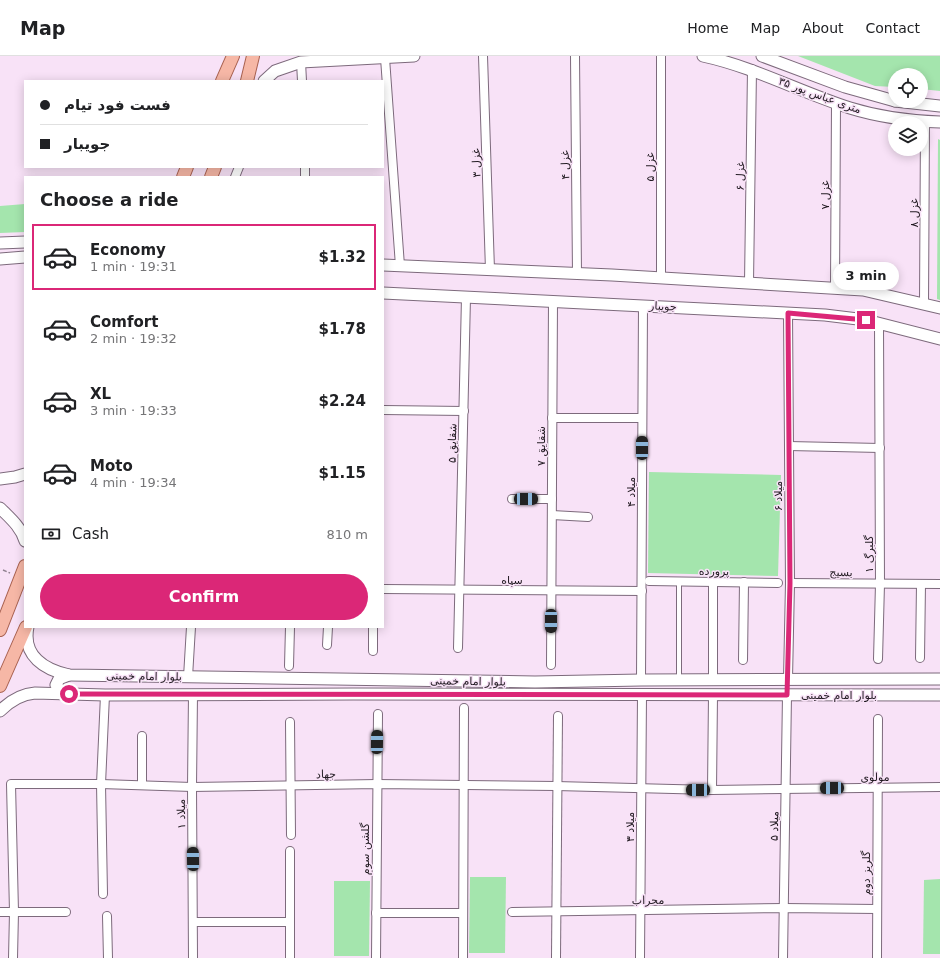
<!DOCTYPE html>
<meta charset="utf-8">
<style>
body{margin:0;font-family:"DejaVu Sans","Noto Naskh Arabic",sans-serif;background:#f2f2f2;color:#202124;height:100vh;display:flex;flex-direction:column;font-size:15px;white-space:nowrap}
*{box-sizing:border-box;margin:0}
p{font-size:13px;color:#757577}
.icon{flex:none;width:22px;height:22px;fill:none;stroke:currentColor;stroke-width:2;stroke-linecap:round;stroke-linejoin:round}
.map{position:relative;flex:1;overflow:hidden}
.drawer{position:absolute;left:24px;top:120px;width:360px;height:452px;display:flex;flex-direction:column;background:#fff;border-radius:0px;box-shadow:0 2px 10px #0003}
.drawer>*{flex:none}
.top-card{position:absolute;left:24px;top:24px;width:360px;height:88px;border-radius:0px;box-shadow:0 2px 10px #0003;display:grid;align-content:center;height:88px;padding:0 16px;background:#fff}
.tools{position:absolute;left:888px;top:12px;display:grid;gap:8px}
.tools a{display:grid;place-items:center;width:40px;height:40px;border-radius:50%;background:#fff;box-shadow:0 2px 10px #0003;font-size:20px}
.end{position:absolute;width:18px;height:18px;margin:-9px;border:5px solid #db2777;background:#fff;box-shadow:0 0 0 2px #fff}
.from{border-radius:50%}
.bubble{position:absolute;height:28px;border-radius:14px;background:#fff;box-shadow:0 2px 10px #0003;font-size:13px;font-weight:600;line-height:28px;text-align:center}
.car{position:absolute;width:12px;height:24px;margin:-12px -6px;border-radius:5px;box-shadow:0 0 3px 1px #0007;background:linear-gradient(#222 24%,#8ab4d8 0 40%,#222 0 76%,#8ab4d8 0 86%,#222 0)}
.top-card b{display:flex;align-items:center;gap:14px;height:38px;font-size:15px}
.top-card b+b{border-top:1px solid #e0e0e0}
.top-card i{width:10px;height:10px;background:#202124}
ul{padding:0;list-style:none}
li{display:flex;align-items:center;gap:12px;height:66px;margin:0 8px 6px;padding:0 8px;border:2px solid transparent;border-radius:0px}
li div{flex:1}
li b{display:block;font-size:15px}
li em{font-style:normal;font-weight:600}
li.selected{border-color:#db2777}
li>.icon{width:36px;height:36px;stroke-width:1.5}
h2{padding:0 16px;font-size:18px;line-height:48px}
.pay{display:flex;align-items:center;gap:10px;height:44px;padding:0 16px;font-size:15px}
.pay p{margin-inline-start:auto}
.button{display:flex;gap:8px;margin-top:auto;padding:8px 16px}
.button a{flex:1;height:46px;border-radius:24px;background:#db2777;color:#fff;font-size:16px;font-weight:600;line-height:46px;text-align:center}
header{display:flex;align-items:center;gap:24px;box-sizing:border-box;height:56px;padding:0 20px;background:#fff;border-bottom:1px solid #e0e0e0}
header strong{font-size:19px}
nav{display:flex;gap:22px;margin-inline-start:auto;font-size:14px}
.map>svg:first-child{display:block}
.green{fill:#a4e5ad}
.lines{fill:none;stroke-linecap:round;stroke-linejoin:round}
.lane-casing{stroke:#7d6a7c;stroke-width:6}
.street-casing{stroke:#7d6a7c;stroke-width:10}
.secondary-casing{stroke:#7d6a7c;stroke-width:13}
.primary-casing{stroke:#a86150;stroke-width:14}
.path{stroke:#918391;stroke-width:1.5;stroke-dasharray:4 2;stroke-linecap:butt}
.lane{stroke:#fff;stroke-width:4}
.street{stroke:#fff;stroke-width:8}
.secondary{stroke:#fff;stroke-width:11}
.primary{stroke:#f6b7a6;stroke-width:12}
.route{stroke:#db2777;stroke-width:5}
.labels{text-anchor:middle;stroke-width:3;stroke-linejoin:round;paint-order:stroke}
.street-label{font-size:11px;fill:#211a21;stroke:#f8e2f7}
</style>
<header>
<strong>Map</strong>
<nav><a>Home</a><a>Map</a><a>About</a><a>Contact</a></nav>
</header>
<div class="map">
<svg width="940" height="902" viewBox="0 0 940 902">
<rect width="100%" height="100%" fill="#f8e2f7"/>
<g class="green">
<path d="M798,0H940V35L921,33V19H895V31L875,30Z"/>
<path d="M938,83L940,84V244L937,243Z"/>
<path d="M25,148V176L0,177V150Z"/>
<path d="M649,416L781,419L778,520L648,517Z"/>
<path d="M470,821H506L505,897H469Z"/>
<path d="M940,823V898H923L924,824Z"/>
<path d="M334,825H370L369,900H334Z"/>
</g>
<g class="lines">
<g class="lane-casing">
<path id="lane" d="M679,623V526"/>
</g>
<g class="street-casing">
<g id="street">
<path d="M483,0L490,214"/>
<path d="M575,0L577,218"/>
<path d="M385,2L400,210"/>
<path d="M301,6L302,25"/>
<path d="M305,111V121"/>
<path d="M235,121L239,111"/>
<path d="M661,222V0"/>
<path d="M749,227L752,13"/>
<path d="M835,232L836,47"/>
<path d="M924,248L925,66"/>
<path d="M383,354L464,355"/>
<path d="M552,362H642"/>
<path d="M789,390L880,392"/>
<path d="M512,443H552"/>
<path d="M552,459L588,461"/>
<path d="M649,525L778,527"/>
<path d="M713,526V624"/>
<path d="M790,527L940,528"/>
<path d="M383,533L642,535"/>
<path d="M327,589L328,571"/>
<path d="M458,592L466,241"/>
<path d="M373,595V571"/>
<path d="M920,602L921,528"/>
<path d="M878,603L880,528L879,268"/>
<path d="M743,604L744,526"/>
<path d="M551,609L553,245"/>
<path d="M289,610L290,571"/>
<path d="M188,621L191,571"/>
<path d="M788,623L790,527L788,257"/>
<path d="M641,624L643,249"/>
<path d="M290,666L291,779"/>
<path d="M142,680V729"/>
<path d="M712,734L713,639"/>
<path d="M290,795V902"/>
<path d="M103,838L101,728L105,639"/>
<path d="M0,856H66"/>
<path d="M512,856L784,852L877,853"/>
<path d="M376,857H463"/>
<path d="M107,860L108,902"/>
<path d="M193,866H290"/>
<path d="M13,902L14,856L11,728H101L192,731L377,728L556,730L712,734L940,731"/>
<path d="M193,902L192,731L193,638"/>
<path d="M376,902L378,658"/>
<path d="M463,902L464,652"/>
<path d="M556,902L558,660"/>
<path d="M640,902L642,639"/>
<path d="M783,902L787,639"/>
<path d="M877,902L878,663"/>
</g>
</g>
<g class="secondary-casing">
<g id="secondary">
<path d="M703,0C754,11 800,36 850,52C879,61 910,65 940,66"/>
<path d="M762,0L845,31L895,45"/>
<path d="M264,25L275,15L301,6L414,0"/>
<path d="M895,45L940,50"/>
<path d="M0,187L25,186"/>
<path d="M0,203L25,201"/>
<path d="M383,209L612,219L863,234L940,252"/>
<path d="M383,237L825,259L866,264L940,283"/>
<path d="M0,423L15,421L25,418"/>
<path d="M0,452C10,462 21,471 25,485"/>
<path d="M28,571C22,600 45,614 69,619L535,626L641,624L940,623"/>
<path d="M68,638L60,634L56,629L59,623L69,619"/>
<path d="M0,655C9,646 22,638 35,637L105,639L353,638L940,639"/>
</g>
</g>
<g class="primary-casing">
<g id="primary">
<path d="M222,25L233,0"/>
<path d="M247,25L253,0"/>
<path d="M183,121L187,111"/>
<path d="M211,121L215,111"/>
<path d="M0,574L25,510"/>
<path d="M0,630L26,571"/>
</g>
</g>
<path class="path" d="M3,514L10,517"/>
<use href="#lane" class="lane"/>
<use href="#street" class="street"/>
<use href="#secondary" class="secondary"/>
<use href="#primary" class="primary"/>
</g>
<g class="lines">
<path class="route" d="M69,638L787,639L790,527L788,257L866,264"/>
</g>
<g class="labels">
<g class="street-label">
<text transform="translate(820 39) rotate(20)" y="4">۳۵ متری عباس پور</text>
<text transform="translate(476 107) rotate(-92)" y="4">غزل ۳</text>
<text transform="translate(565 109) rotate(-91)" y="4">غزل ۴</text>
<text transform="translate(650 111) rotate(-90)" y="4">غزل ۵</text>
<text transform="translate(740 120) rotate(-89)" y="4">غزل ۶</text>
<text transform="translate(825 139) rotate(-90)" y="4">غزل ۷</text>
<text transform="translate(914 157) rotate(-90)" y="4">غزل ۸</text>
<text transform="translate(663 250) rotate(3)" y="4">جویبار</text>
<text transform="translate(452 387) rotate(-89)" y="4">شقایق ۵</text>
<text transform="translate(541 390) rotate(-90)" y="4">شقایق ۷</text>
<text transform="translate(631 436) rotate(-90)" y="4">میلاد ۴</text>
<text transform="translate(778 440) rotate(-90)" y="4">میلاد ۶</text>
<text transform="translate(869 498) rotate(-90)" y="4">گلبرگ ۱</text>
<text transform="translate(714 515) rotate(1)" y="4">پرورده</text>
<text transform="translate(841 516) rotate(1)" y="4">بسیج</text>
<text x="512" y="528">سپاه</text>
<text transform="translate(144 620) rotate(1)" y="4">بلوار امام خمینی</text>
<text transform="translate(468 625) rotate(1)" y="4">بلوار امام خمینی</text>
<text x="839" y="643">بلوار امام خمینی</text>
<text transform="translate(326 718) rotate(-1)" y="4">جهاد</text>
<text transform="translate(875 721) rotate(-1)" y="4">مولوی</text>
<text transform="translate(181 758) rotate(-91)" y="4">میلاد ۱</text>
<text transform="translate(774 770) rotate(-89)" y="4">میلاد ۵</text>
<text transform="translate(630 771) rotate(-90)" y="4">میلاد ۳</text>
<text transform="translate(365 793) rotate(-90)" y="4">گلشن سوم</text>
<text transform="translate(866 817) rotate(-90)" y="4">گلریز دوم</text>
<text transform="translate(648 844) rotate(-1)" y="4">محراب</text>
</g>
</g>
</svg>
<div class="tools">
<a><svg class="icon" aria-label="locate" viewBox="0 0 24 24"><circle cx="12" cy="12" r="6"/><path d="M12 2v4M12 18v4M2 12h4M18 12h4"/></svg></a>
<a><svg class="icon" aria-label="layers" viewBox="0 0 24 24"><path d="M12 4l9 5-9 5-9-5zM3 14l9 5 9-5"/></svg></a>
</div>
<i class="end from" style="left:69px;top:638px"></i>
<i class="end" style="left:866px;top:264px"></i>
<div class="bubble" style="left:833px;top:206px;width:66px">3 min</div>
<i class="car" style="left:642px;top:392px;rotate:0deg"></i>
<i class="car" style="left:526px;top:443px;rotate:90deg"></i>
<i class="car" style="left:551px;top:565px;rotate:180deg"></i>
<i class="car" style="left:377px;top:686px;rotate:1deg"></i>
<i class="car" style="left:832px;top:732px;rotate:269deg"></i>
<i class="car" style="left:698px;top:734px;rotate:270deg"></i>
<i class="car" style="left:193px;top:803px;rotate:359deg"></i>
<div class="top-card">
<b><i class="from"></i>فست فود تیام</b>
<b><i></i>جویبار</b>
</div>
<section class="drawer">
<h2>Choose a ride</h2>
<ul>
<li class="selected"><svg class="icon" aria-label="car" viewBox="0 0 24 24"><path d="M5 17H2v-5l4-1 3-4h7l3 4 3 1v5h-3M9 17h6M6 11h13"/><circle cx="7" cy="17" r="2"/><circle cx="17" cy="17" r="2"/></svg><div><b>Economy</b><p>1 min · 19:31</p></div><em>$1.32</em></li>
<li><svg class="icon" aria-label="car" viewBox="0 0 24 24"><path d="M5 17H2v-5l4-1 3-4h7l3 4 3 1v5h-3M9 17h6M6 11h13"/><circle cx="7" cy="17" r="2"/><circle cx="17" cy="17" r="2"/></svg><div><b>Comfort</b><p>2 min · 19:32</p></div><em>$1.78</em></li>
<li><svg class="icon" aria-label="car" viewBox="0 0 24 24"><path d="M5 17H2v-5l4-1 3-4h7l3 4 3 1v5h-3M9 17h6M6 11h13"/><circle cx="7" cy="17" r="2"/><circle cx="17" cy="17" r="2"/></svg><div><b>XL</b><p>3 min · 19:33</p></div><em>$2.24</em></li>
<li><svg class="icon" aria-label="car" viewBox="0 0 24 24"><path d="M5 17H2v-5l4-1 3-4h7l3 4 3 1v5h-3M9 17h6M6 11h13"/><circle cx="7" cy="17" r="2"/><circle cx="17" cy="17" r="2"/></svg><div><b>Moto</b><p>4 min · 19:34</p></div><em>$1.15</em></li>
</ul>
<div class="pay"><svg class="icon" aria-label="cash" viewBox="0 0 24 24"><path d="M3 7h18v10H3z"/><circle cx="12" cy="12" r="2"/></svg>Cash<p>810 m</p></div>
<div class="button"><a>Confirm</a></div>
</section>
</div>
